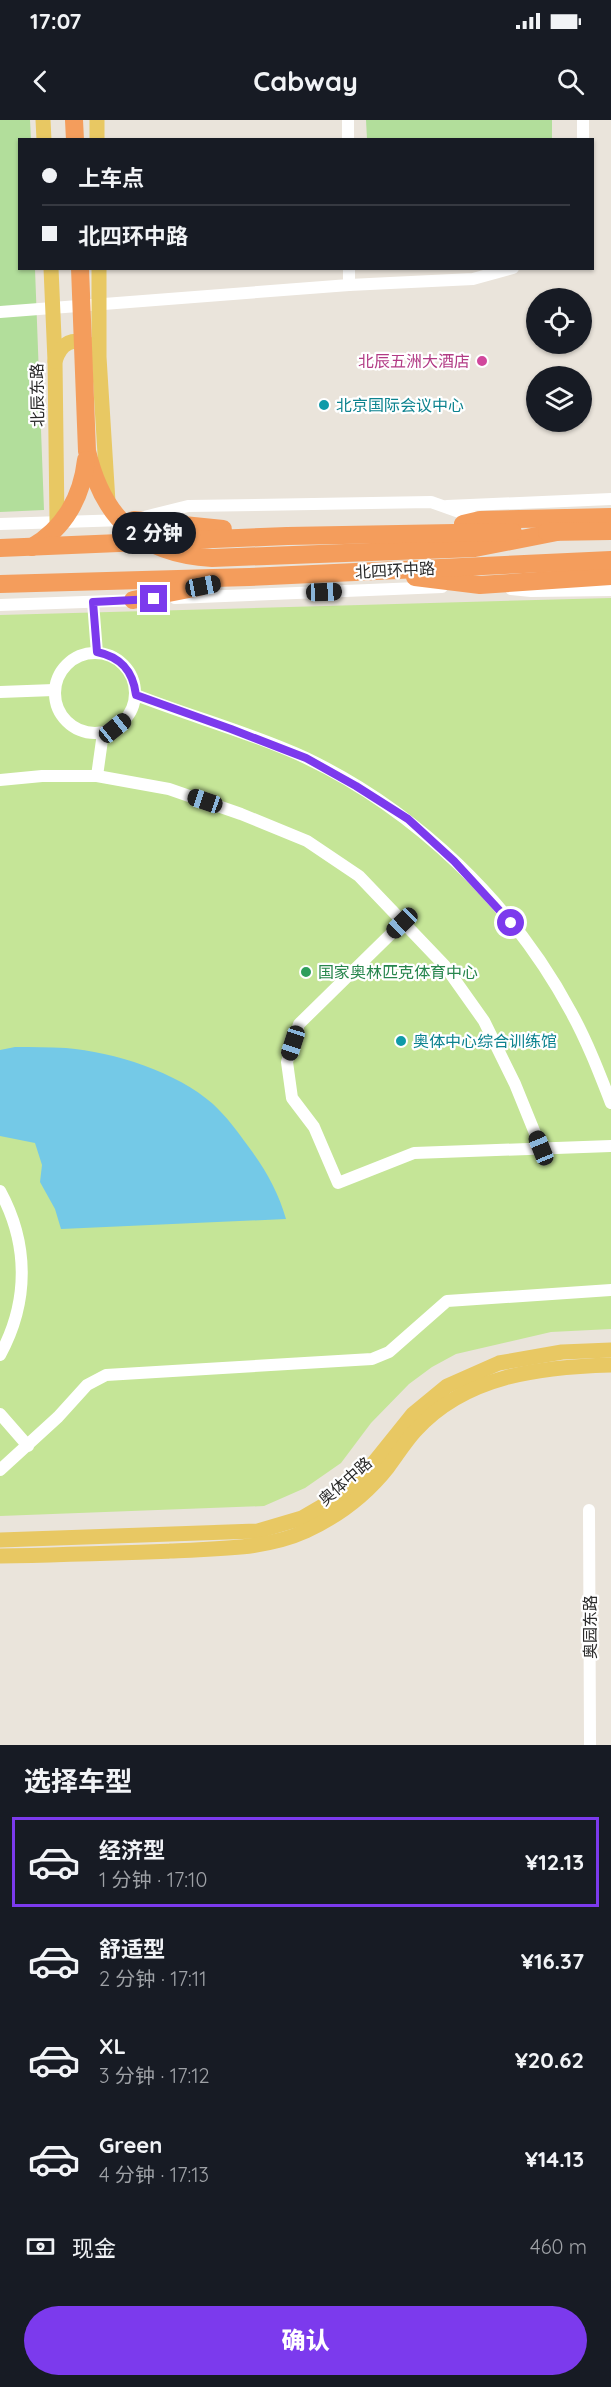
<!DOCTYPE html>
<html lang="zh">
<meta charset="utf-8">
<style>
body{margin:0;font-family:Quicksand,"Noto Sans SC",sans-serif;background:#242831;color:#f1f3f6;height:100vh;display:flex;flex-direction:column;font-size:22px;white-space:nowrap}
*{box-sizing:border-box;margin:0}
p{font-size:20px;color:#9ea1a6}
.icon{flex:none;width:33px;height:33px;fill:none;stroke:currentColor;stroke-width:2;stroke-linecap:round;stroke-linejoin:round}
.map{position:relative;height:1625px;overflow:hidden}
.drawer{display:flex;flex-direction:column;background:#171b24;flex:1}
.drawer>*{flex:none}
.guide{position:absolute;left:18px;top:18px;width:576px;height:132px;border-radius:0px;box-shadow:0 2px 4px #0004;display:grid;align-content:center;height:132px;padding:0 24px;background:#171b24}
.buttons{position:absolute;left:526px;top:168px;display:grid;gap:12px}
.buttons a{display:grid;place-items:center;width:66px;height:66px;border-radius:50%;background:#171b24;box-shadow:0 2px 4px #0004;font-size:30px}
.end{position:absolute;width:27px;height:27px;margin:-14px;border:8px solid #7c3aed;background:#fff;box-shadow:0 0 0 3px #fff}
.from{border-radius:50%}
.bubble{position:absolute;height:42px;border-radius:21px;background:#171b24;box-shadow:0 2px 4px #0004;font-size:20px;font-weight:800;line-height:42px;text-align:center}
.car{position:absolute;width:18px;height:36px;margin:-18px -9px;border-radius:8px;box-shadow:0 0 4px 2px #0007;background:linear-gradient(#222 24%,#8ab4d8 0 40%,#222 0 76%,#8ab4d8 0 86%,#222 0)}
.guide b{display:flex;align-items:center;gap:21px;height:57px;font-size:22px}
.guide b+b{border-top:2px solid #363941}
.guide i{width:15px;height:15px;background:#f1f3f6}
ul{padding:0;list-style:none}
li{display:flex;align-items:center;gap:18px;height:90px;margin:0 12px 9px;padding:0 12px;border:3px solid transparent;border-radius:0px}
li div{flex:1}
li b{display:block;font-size:22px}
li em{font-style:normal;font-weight:800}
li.active{border-color:#7c3aed}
li>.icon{width:54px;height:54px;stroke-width:1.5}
h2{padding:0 24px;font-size:27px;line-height:72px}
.pay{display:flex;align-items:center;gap:15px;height:66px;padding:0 24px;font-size:22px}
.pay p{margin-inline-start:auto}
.cta{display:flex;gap:12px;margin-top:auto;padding:12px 24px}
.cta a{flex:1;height:69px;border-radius:36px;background:#7c3aed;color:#fff;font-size:24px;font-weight:800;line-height:69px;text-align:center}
.status{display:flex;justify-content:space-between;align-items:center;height:42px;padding:0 30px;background:#171b24;direction:ltr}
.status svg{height:16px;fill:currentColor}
header{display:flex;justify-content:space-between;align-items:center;height:78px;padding:0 24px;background:#171b24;font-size:27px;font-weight:800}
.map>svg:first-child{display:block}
.green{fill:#b2de9b}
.pitch{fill:#c5e597}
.water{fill:#74c9e7}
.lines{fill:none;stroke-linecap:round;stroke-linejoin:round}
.minor{stroke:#fff;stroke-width:12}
.major{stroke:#e8c863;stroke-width:15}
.highway{stroke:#f49d5c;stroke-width:18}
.route{stroke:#7c3aed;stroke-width:8}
.hotel-dot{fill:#d1479c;stroke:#fff;stroke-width:2}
.culture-dot{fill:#0f9aa8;stroke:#fff;stroke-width:2}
.leisure-dot{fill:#2e9e5b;stroke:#fff;stroke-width:2}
.labels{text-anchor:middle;stroke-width:4.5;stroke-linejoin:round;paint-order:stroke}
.hotel-label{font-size:16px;fill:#b23c85;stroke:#fff;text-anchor:end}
.street-label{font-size:16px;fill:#292929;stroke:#fff}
.culture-label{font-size:16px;fill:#0d838f;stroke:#fff;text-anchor:start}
.leisure-label{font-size:16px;fill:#27864d;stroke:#fff;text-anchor:start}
</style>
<div class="status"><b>17:07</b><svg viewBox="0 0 49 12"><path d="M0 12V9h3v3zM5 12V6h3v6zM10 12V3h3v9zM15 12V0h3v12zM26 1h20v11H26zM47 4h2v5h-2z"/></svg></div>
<header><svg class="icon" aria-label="back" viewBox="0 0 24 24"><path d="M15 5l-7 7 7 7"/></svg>Cabway<svg class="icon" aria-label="search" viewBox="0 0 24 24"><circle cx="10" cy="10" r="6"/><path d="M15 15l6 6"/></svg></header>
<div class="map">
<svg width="611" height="1625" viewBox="0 0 611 1625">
<rect width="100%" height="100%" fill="#eae4db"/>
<g class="green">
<path d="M0,0H30L31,19L20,20V148L35,149L44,390L0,392Z"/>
<path d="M366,0H552V19H367Z"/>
</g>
<path class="pitch" d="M611,478V1209L551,1212L456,1234L432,1247L409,1264L371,1303L341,1343L305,1368L264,1386L0,1396V495Z"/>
<path class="water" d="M15,927C32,927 49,927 66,928C114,932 177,952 213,984C226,996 238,1012 248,1026C265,1049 278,1071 286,1099L61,1109L55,1089L40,1062L42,1045L35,1023L0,1016V930Z"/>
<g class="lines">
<g class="minor">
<path d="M348,0V20"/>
<path d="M583,20V0"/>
<path d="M349,148V165"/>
<path d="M0,192L349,165L473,159L513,148"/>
<path d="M447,386L611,379"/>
<path d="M144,397L188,386L431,382L479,399"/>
<path d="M0,404L124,400"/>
<path d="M511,469L531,471L611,470"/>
<path d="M175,478L442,467"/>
<path d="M93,482L97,533"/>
<path d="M0,485L140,480"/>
<circle cx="95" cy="573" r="40"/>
<path d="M0,572L54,570"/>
<path d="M136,575C192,597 252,613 306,638C417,691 513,784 571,892C587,921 599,952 611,983"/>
<path d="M97,656L103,613"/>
<path d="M0,660L42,656H97L169,669L241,694L307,721L359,756L445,846L484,901L515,964L541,1028"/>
<path d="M402,803L299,904L287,942L292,978L314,1007L338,1063L414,1033L611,1026"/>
<path d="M0,1071C29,1124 29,1182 0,1235"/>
<path d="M0,1294L28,1326"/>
<path d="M0,1350L58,1297L87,1265L106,1255L372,1239L389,1232L447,1181L611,1170"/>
<path d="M589,1390L590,1625"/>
</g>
<g class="major">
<path d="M43,0L44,20"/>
<path d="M97,0V20"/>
<path d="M51,148L55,241L57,401"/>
<path d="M99,148V237L108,382"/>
<path d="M55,241C61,222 73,217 91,225"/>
<path d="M0,1420L258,1411L302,1398L338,1377L368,1350L413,1294L447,1266L499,1243L562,1232L611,1230"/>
<path d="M0,1436C58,1435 115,1433 173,1431C218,1428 264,1430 306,1411C338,1396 366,1375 388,1347C397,1335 405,1322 415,1311C465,1255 541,1247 611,1245"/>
</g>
<g class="highway">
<path d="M74,0L75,20"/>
<path d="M80,148L87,331C103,399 141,434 212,438L475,428L557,412"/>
<path d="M134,400L223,409"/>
<path d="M463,404L480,400L611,397"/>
<path d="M547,412L611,411"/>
<path d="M32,427C65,408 82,376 86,340"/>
<path d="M0,428L287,416L513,412"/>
<path d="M415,457L480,465L611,456"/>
<path d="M0,464L249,457L611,440"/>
<path d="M133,480L199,467"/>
</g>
</g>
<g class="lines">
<path class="route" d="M154,479L93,482L97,532C121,537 133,551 136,575L231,609L306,638L356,666L408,699L454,741L511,803"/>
</g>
<circle class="hotel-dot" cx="482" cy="241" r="6"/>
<g class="culture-dot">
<circle cx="324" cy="285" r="6"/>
<circle cx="401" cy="921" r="6"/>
</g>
<circle class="leisure-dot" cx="306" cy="852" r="6"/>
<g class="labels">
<g class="hotel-label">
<text x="470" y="247">北辰五洲大酒店</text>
</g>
<g class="street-label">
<text transform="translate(37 275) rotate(-91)" y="6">北辰东路</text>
<text transform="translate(395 450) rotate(-3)" y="6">北四环中路</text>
<text transform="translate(345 1361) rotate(-41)" y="6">奥体中路</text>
<text transform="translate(590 1507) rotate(-90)" y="6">奥园东路</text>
</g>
<g class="culture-label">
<text x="336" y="291">北京国际会议中心</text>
<text x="413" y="927">奥体中心综合训练馆</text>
</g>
<g class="leisure-label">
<text x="318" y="858">国家奥林匹克体育中心</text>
</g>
</g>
</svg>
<div class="buttons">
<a><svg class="icon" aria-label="locate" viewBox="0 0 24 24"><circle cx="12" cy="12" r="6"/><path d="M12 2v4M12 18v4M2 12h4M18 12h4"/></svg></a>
<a><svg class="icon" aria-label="layers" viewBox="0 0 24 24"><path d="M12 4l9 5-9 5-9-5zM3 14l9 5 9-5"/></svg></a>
</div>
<i class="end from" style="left:511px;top:803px"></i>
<i class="end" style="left:154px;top:479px"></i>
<div class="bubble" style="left:112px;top:392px;width:84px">2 分钟</div>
<i class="car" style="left:203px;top:466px;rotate:79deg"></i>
<i class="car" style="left:324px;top:472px;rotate:88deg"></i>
<i class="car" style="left:115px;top:608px;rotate:51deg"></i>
<i class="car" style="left:205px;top:681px;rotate:289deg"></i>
<i class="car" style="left:402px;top:803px;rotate:226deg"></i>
<i class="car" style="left:293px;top:923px;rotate:198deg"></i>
<i class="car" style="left:541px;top:1028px;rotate:338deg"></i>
<div class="guide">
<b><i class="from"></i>上车点</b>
<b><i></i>北四环中路</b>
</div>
</div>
<section class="drawer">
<h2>选择车型</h2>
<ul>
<li class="active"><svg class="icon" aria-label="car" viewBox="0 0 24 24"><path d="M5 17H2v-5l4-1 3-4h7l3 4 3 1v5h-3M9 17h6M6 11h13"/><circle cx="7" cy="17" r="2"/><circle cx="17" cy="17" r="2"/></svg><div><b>经济型</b><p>1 分钟 · 17:10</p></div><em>¥12.13</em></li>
<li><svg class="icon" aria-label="car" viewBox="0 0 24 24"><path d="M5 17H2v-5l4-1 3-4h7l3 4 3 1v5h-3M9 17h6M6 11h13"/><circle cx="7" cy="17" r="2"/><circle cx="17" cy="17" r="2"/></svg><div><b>舒适型</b><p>2 分钟 · 17:11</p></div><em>¥16.37</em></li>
<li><svg class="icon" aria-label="car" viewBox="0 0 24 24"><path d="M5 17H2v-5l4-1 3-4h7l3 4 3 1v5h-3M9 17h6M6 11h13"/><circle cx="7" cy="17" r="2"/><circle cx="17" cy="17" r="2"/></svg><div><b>XL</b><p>3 分钟 · 17:12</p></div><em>¥20.62</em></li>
<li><svg class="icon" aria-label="car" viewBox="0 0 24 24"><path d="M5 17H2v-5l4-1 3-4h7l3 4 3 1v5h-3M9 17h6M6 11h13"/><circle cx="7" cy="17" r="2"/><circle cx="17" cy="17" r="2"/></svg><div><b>Green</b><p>4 分钟 · 17:13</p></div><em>¥14.13</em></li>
</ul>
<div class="pay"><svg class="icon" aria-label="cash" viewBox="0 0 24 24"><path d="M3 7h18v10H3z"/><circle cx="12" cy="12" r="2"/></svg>现金<p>460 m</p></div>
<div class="cta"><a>确认</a></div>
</section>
